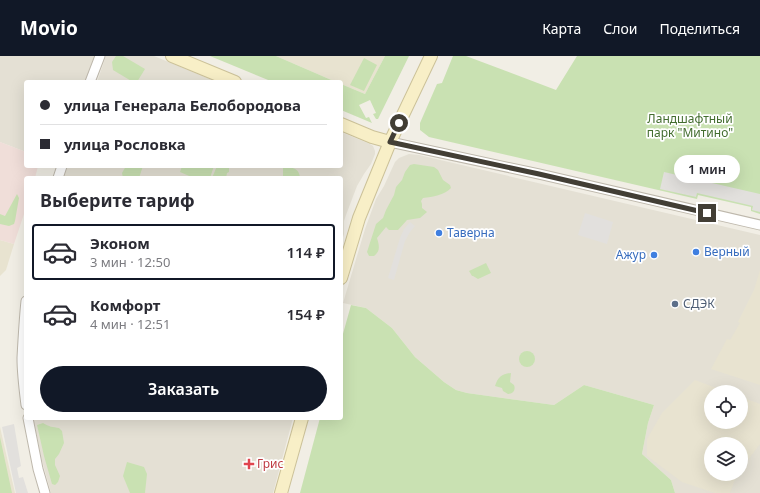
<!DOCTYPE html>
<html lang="ru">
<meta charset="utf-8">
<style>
body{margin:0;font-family:"Noto Sans",sans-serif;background:#f7f7f7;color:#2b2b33;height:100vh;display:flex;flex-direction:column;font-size:15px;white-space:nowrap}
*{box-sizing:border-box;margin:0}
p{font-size:13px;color:#7c7c81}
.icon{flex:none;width:22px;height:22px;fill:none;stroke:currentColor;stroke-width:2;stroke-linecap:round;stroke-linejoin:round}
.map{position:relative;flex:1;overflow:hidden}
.sheet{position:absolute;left:24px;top:120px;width:319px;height:244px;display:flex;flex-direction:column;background:#fff;border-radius:4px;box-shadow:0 4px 16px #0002}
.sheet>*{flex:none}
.top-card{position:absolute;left:24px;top:24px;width:319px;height:88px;border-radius:4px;box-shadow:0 4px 16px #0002;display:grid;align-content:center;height:88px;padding:0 16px;background:#fff}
.fabs{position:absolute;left:704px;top:329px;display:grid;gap:8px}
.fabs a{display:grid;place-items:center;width:44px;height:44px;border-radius:50%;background:#fff;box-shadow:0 4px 16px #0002;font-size:20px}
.end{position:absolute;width:18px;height:18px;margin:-9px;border:5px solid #423e35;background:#fff;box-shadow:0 0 0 2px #fff}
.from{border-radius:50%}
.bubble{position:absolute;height:28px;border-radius:14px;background:#fff;box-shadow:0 4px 16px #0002;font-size:13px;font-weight:600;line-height:28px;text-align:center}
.top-card b{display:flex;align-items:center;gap:14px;height:38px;font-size:15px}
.top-card b+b{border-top:1px solid #e1e1e2}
.top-card i{width:10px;height:10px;background:#2b2b33}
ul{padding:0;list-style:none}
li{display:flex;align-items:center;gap:12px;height:56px;margin:0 8px 6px;padding:0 8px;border:2px solid transparent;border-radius:4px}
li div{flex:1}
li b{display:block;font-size:15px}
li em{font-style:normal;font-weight:600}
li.active{border-color:#111827}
li>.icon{width:36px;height:36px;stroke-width:1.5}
h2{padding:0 16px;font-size:18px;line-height:48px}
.primary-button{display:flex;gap:8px;margin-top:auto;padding:8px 16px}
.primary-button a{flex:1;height:46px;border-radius:24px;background:#111827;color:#fff;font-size:16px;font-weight:600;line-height:46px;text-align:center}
header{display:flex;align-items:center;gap:24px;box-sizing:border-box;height:56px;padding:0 20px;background:#111827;color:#fff}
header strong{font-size:19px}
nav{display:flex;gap:22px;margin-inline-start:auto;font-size:14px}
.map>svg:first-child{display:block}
.residential{fill:#e4e0d4;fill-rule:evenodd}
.education{fill:#e8e3d0}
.medical{fill:#f0ded9}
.green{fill:#c9e1b2}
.parking{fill:#e2e0dd}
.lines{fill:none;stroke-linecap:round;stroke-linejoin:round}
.street-casing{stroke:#beb8ac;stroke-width:11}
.secondary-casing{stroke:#ccc299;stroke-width:14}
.street{stroke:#fff;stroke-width:9}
.secondary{stroke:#f8efc7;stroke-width:12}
.route{stroke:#423e35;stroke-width:5}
.shop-dot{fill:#3f7fe0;stroke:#fff;stroke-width:1.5}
.service-dot{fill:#5c6f8a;stroke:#fff;stroke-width:1.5}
.health-dot{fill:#e0444e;stroke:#fff;stroke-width:1.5}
.labels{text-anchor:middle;stroke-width:3.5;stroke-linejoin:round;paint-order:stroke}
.park-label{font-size:12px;fill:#436d2f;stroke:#fff}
.shop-label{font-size:12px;fill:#366cbe;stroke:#fff;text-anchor:start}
.service-label{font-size:12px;fill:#4e5e75;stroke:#fff;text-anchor:start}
.health-label{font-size:12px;fill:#be3a42;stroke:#fff;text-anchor:start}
</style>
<header>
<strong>Movio</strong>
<nav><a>Карта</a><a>Слои</a><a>Поделиться</a></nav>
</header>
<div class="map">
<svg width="760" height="437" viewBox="0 0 760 437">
<rect width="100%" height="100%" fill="#f1eee5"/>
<g class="residential">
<path d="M0,0H95L86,26H26V96L0,86Z"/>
<path d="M106,0H154L217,26H97Z"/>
<path d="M341,76L370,88L373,90L375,95V98L371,108L364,118L357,130L346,159L344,165V178L341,188V122H63L67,110H341Z"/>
<path d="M409,98L419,99L760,179V437H675L671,424L642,398L648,367L654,349L584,329L554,349L467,337L456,334L444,326L415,301L392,272L366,252L343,247L365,173L376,143L384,130L395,106L399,102ZM711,336H741V366H711ZM711,388H741V418H711Z"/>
<path d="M33,362H293L273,437H51L41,401Z"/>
</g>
<g class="education">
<path d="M276,0H385L365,38L341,28V26H336Z"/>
<path d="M0,184L14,188L6,214L0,220Z"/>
<path d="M760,214V329L711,313L727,283L730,284L740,267L738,266L754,234Z"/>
<path d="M695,324L727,336H711V366H741V341L760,348V388L741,413V388H711V418H737L730,437H715L682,426L647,400V383L662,357Z"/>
<path d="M0,371L15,437H0Z"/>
</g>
<path class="medical" d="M0,86L26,96V110H38L35,122H26V152L14,188L0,184Z"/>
<g class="green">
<path d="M116,0H123L145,13L137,26H133L113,14L112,6Z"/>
<path d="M210,0H276L336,26H273Z"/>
<path d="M385,0H409L378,63H376L373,58L376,57L370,44L359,49L366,62L369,61L372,67L341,54V28L365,38Z"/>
<path d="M453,0H466L556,34L577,0H760V158L751,155V151L698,139L697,143L429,81L420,74V67L437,28L442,27Z"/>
<path d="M364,2L377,9L364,35L350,29Z"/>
<path d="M414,108L434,111L438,114L443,124L450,129L451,132C444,139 433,141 423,142L421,145L422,148V152L427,156L420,162L407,164L398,174H389L386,171L377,182C379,189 381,195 374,200H369L367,196L376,168L383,162L386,154L394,139L396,131L402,124L405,116L410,109Z"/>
<path d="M126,110H143L139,122H123L122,117Z"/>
<path d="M182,110H214L210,122H194L180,116Z"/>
<path d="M217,110H229V116L227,117L226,122H212Z"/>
<path d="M288,110C295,113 299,113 300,122H283V111Z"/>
<path d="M17,138L19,142L15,165L14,168L9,170L0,168V158L5,160Z"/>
<path d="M486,207L491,217L478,223L473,220H472L469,215Z"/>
<path d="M351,249L366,252L392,272L415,301L444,326L456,334L467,337L554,349L584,329L654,349L648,367L642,398L671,424L675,437H300L320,362H341V285Z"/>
<circle cx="527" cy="303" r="8"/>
<path d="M511,317L510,326L514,329C516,334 513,338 508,338L503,335L502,332L495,330C498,321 502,318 511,317Z"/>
<path d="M43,367C49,371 53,371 59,372L62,375L64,387L59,398L55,403V409L60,420L58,426L55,429L52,428L44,400L37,369Z"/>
<path d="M0,381L12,437H0Z"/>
<path d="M127,406L144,411L147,418L145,437H130L123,420Z"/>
</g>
<g class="parking">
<path d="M664,116L760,138V156L752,154L753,150L697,137L696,141L660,133Z"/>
<path d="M585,157L613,166L607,188L578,179Z"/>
<path d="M410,166L415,170L410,176L405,185L394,224L388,222L400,182L404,173Z"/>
<path d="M14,368L21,410L17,412L19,422L23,421L28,437H16L2,371Z"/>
</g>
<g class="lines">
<g class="street-casing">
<g id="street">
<path d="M90,26L100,0"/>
<path d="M390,86L539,118L760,169"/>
<path d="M58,122L62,110"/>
<path d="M26,245C24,264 23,283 22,302C22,318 24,333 26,349"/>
<path d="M28,362L38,413L45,437"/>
</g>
</g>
<g class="secondary-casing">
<g id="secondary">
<path d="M172,0L235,26"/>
<path d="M341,68L372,81L390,86"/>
<path d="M341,222L359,162L390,86L431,0"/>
<path d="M281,437L302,362"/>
</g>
</g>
<use href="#street" class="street"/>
<use href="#secondary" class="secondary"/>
</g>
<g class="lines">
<path class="route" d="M399,67L390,86L539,118L707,157"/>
</g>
<g class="shop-dot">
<circle cx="439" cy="177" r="4"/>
<circle cx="696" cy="196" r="4"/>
<circle cx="654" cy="199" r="4"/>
</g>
<circle class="service-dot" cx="675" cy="248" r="4"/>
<path class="health-dot" d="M247 402h4v4h4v4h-4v4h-4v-4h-4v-4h4z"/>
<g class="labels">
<g class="park-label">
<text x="690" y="67">Ландшафтный<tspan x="690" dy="14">парк "Митино"</tspan></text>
</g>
<g class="shop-label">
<text x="447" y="181">Таверна</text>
<text x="704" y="200">Верный</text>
<text x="646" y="203" text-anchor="end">Ажур</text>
</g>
<g class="service-label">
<text x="683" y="252">СДЭК</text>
</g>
<g class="health-label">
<text x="257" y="412">Грис</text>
</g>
</g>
</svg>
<div class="fabs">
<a><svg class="icon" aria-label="locate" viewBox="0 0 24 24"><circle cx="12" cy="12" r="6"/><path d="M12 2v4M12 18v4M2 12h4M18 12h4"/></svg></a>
<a><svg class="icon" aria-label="layers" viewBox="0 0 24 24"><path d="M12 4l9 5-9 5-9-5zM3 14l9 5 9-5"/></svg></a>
</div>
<i class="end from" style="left:399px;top:67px"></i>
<i class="end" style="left:707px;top:157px"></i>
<div class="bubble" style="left:674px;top:99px;width:66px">1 мин</div>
<div class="top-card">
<b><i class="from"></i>улица Генерала Белобородова</b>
<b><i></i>улица Рословка</b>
</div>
<section class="sheet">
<h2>Выберите тариф</h2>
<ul>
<li class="active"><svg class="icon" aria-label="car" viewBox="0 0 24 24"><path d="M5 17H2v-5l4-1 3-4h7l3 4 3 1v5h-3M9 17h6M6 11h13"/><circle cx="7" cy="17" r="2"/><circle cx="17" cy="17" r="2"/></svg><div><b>Эконом</b><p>3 мин · 12:50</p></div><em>114 ₽</em></li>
<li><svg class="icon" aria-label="car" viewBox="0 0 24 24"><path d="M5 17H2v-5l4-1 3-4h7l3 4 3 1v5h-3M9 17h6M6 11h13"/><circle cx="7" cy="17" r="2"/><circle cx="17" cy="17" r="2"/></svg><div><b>Комфорт</b><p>4 мин · 12:51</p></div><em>154 ₽</em></li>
</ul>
<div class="primary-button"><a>Заказать</a></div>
</section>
</div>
